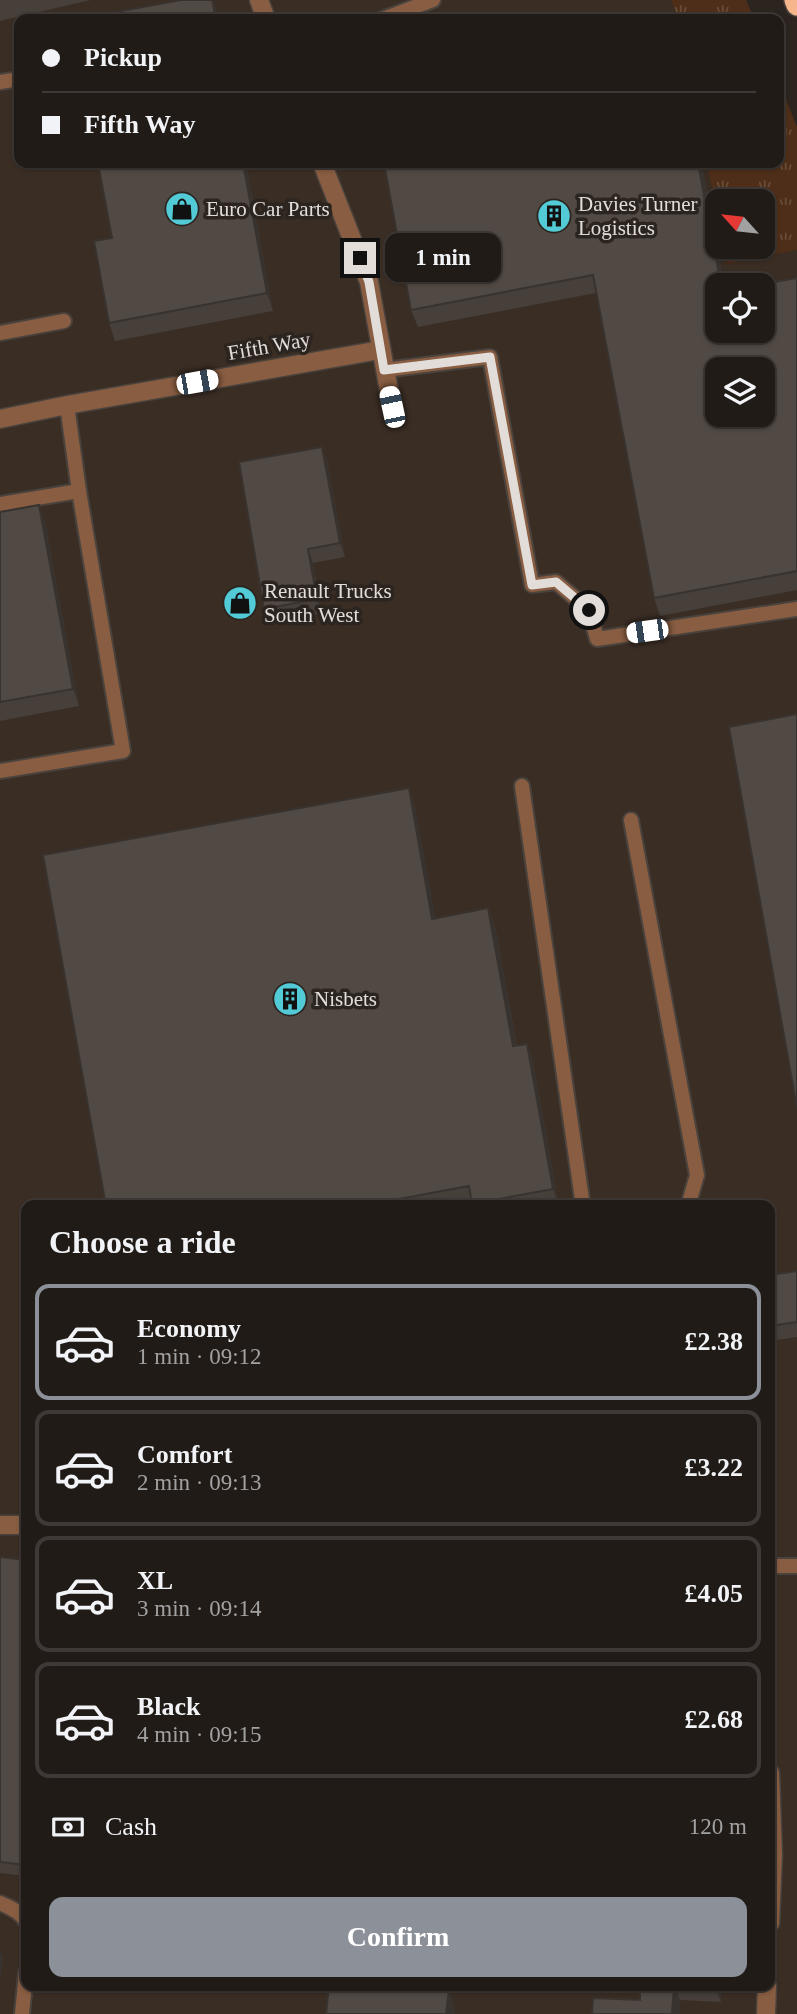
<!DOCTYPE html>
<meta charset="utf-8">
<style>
body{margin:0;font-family:"Times New Roman",serif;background:#292420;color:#f1f3f6;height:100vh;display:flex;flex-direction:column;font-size:26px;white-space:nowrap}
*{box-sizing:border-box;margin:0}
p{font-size:23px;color:#a2a1a1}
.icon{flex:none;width:38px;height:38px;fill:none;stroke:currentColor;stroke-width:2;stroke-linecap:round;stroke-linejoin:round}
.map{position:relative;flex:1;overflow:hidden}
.sheet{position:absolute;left:21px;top:1200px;width:754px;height:791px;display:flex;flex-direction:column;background:#211b17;border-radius:14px;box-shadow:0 2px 5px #0004,0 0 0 2px #3e3936}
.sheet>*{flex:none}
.top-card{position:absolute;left:14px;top:14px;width:770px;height:154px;border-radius:14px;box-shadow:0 2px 5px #0004,0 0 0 2px #3e3936;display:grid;align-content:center;height:154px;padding:0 28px;background:#211b17}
.needle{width:46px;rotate:297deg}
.buttons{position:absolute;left:705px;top:189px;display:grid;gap:14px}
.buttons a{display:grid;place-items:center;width:70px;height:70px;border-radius:14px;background:#211b17;box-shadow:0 2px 5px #0004,0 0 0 2px #3e3936;font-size:35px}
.end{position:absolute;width:32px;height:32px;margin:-16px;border:9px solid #e2ddd9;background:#111;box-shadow:0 0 0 4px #111}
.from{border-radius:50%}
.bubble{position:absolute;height:49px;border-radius:14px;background:#211b17;box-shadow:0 2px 5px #0004,0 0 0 2px #3e3936;font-size:23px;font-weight:600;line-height:49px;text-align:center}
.car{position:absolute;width:21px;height:42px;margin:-21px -10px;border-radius:9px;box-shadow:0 0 5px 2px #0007;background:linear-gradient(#fff 24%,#345 0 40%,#fff 0 76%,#345 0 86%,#fff 0)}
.top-card b{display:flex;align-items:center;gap:24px;height:66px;font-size:26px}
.top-card b+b{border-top:2px solid #3e3936}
.top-card i{width:18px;height:18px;background:#f1f3f6}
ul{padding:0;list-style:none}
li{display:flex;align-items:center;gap:21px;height:116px;margin:0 14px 10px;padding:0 14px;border:4px solid #3e3936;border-radius:14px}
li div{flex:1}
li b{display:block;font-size:26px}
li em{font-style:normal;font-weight:600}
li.on{border-color:#8c9099}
li>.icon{width:63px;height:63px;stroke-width:1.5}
h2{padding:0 28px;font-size:32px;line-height:84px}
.pay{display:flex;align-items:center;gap:18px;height:77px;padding:0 28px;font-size:26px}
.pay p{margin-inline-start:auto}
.primary-button{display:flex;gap:14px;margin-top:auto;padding:14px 28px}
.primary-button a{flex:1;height:80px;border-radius:14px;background:#8c9099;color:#fff;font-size:28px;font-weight:600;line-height:80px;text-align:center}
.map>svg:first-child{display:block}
.built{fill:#3a2d24;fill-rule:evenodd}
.grass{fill:url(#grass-tufts)}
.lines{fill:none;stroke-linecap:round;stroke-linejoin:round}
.service-casing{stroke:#49423d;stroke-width:18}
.minor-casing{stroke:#49423d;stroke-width:21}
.motorway-casing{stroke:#49423d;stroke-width:24}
.service{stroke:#885d41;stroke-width:14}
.minor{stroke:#885d41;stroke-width:18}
.motorway{stroke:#f6b58b;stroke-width:21}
.wall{fill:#463f3a}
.shaded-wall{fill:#39332f}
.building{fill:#514943;stroke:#39332f;stroke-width:2;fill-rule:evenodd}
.route{stroke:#e2ddd9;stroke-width:9}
.labels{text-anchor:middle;stroke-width:7;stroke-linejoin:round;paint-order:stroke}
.poi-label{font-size:21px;fill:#e2ddd9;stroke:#2c241f;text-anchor:start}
.street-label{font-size:21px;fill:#e2ddd9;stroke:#2c241f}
</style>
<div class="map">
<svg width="797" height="2014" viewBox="0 0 797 2014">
<defs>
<pattern id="grass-tufts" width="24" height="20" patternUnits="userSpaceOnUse" patternTransform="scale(1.75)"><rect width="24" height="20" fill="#4e2e18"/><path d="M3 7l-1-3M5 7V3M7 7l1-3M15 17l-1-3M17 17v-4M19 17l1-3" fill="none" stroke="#674c39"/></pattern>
</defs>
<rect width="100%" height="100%" fill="#2c241f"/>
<path class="built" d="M0,0H671L678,19H19V163H707L717,217L718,247H723L727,264L797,250V2014H0ZM718,285H763V331H718ZM718,369H763V415H718ZM26,1206H770V1986H26Z"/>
<g class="grass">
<path d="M671,0H746L754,19H678Z"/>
<path d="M779,82L797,127V250L727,264L723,247H763V201H718L717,217L707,163H779Z"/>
</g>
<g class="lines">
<g class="service-casing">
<g id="service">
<path d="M383,19L433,0"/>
<path d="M0,82L19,79"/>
<path d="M0,333L64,321"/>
<path d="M384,370L490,357L532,585L556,582L589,610L597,639L797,609"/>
<path d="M0,504L79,491"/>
<path d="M0,771L123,751L79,491L67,405"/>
<path d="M522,786L583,1206"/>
<path d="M631,820L697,1175L688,1206"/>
<path d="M770,1566H797"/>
<path d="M0,1903C9,1907 22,1912 26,1922"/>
<path d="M22,2014L26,1973"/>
</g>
</g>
<g class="minor-casing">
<g id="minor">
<path d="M259,0L266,19"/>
<path d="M322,163L369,282L392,407"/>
<path d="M0,419L67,405L380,350"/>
<path d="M0,1525H26"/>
<path d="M770,1773L773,1855L770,1923"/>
<path d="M766,2014L767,1986"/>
</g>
</g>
<g class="motorway-casing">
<path id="motorway" d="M795,0L797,5"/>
</g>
<use href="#service" class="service"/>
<use href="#minor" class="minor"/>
<use href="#motorway" class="motorway"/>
</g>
<g class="wall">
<path d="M0,0H91L0,21Z"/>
<path d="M98,163H246L273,311L115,341L109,323L112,238Z"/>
<path d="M701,163L724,285H718V331L797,278V590L660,616L654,598L596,293L418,327L411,310Z"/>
<path d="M322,447L327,461L345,557L313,563L322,613L269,623L264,609Z"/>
<path d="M0,512L45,522L79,706L0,721Z"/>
<path d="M409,788L415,806L435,918L488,908L495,926L517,1046L527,1044L533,1062L559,1206H473L472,1204L465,1206H106Z"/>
<path d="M797,1271V1337L770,1341V1275Z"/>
<path d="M0,1557L26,1560V1876L0,1873Z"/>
<path d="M640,1986H721V2002L680,2000V2014H592L640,2000Z"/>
</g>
<g class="shaded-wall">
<path d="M212,0H213L218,12L219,19H216Z"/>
<path d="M243,163H246L273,311L267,293Z"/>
<path d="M698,163H702L724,285H721Z"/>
<path d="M322,447L327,461L345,557L340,543Z"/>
<path d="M39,505L45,522L79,706L73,689Z"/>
<path d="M308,549L313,563L322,613L317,599Z"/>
<path d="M409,788L415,806L439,936L432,919Z"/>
<path d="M488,908L495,926L520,1064L513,1046Z"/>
<path d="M527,1044L533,1062L559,1206L553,1189Z"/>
<path d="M0,1949L3,1959L0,1984Z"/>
<path d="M674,1986H675L680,2000V2014H672Z"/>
<path d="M715,1986H721V2002Z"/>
<path d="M449,1990L455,2007V2014H446Z"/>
</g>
<g class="building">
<path d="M181,0H212L216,19H78Z"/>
<path d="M508,16L509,19H491Z"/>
<path d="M98,163H243L267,293L109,323L94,241L112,238Z"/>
<path d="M384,163H698L721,285H718V331H763V285H757L797,278V571L654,598L593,275L411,310ZM718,369H763V415H718Z"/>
<path d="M322,447L340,543L308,549L317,599L264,609L239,462Z"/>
<path d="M39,505L73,689L0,702V512Z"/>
<path d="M797,714V1108L729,727Z"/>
<path d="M409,788L432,919L488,908L513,1046L527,1044L553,1189L472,1204L469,1186L362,1206H106L43,855Z"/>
<path d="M797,1271V1322L770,1326V1275Z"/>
<path d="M0,1557L26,1560V1865L0,1862Z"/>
<path d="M329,1986H446L449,1990L446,2014H326Z"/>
<path d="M640,1986H674L672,2014H592L593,1998L640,2000Z"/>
</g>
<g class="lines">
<path class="route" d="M360,258L369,282L384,370L490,357L532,585L556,582L589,610"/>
</g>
<defs>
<g id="shop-disc" transform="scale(1.75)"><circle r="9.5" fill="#52cbd7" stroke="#2c241f"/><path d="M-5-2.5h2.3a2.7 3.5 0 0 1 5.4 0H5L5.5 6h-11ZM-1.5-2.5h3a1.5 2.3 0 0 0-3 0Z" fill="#111"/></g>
<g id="building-disc" transform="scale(1.75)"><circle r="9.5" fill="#52cbd7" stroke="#2c241f"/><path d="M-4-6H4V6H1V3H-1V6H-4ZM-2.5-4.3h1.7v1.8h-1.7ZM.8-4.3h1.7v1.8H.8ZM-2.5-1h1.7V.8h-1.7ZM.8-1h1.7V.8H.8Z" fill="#111"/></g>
</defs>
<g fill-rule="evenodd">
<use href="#shop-disc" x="182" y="209"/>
<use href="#building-disc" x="554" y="216"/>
<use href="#shop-disc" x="240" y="603"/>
<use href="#building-disc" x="290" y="999"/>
</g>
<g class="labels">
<g class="poi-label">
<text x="578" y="211">Davies Turner<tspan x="578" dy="24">Logistics</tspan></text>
<text x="206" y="216">Euro Car Parts</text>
<text x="264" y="598">Renault Trucks<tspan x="264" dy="24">South West</tspan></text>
<text x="314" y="1006">Nisbets</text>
</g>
<g class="street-label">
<text transform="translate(269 346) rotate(-10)" y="7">Fifth Way</text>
</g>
</g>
</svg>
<div class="buttons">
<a><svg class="needle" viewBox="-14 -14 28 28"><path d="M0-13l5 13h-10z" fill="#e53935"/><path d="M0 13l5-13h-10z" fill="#a2a1a1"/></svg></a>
<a><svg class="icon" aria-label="locate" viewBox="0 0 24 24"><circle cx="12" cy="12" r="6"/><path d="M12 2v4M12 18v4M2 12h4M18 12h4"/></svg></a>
<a><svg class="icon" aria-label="layers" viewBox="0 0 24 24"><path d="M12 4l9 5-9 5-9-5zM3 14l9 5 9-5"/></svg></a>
</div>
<i class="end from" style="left:589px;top:610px"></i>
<i class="end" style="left:360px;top:258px"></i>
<div class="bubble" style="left:385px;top:233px;width:116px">1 min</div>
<i class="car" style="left:197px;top:382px;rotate:80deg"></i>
<i class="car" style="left:392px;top:407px;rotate:348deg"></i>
<i class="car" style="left:647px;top:631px;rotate:262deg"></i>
<div class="top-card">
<b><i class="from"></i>Pickup</b>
<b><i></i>Fifth Way</b>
</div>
<section class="sheet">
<h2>Choose a ride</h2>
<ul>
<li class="on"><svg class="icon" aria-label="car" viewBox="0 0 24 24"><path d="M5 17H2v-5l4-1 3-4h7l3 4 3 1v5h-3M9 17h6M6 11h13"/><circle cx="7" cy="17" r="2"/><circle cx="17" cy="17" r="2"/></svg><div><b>Economy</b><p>1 min · 09:12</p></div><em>£2.38</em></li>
<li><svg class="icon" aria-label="car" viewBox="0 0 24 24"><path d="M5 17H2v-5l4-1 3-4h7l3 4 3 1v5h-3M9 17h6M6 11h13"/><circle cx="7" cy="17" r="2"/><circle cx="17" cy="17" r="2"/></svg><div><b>Comfort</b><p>2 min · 09:13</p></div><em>£3.22</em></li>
<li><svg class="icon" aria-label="car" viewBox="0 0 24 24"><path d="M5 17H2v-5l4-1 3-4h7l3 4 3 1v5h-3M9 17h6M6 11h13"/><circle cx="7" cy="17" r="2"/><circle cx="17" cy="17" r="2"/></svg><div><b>XL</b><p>3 min · 09:14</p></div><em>£4.05</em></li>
<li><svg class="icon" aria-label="car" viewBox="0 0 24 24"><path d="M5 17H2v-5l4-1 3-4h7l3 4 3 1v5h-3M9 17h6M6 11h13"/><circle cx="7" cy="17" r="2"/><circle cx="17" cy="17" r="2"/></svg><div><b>Black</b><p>4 min · 09:15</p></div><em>£2.68</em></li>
</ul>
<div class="pay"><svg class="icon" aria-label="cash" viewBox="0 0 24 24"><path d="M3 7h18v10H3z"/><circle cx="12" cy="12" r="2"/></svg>Cash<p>120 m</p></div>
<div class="primary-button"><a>Confirm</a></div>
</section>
</div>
